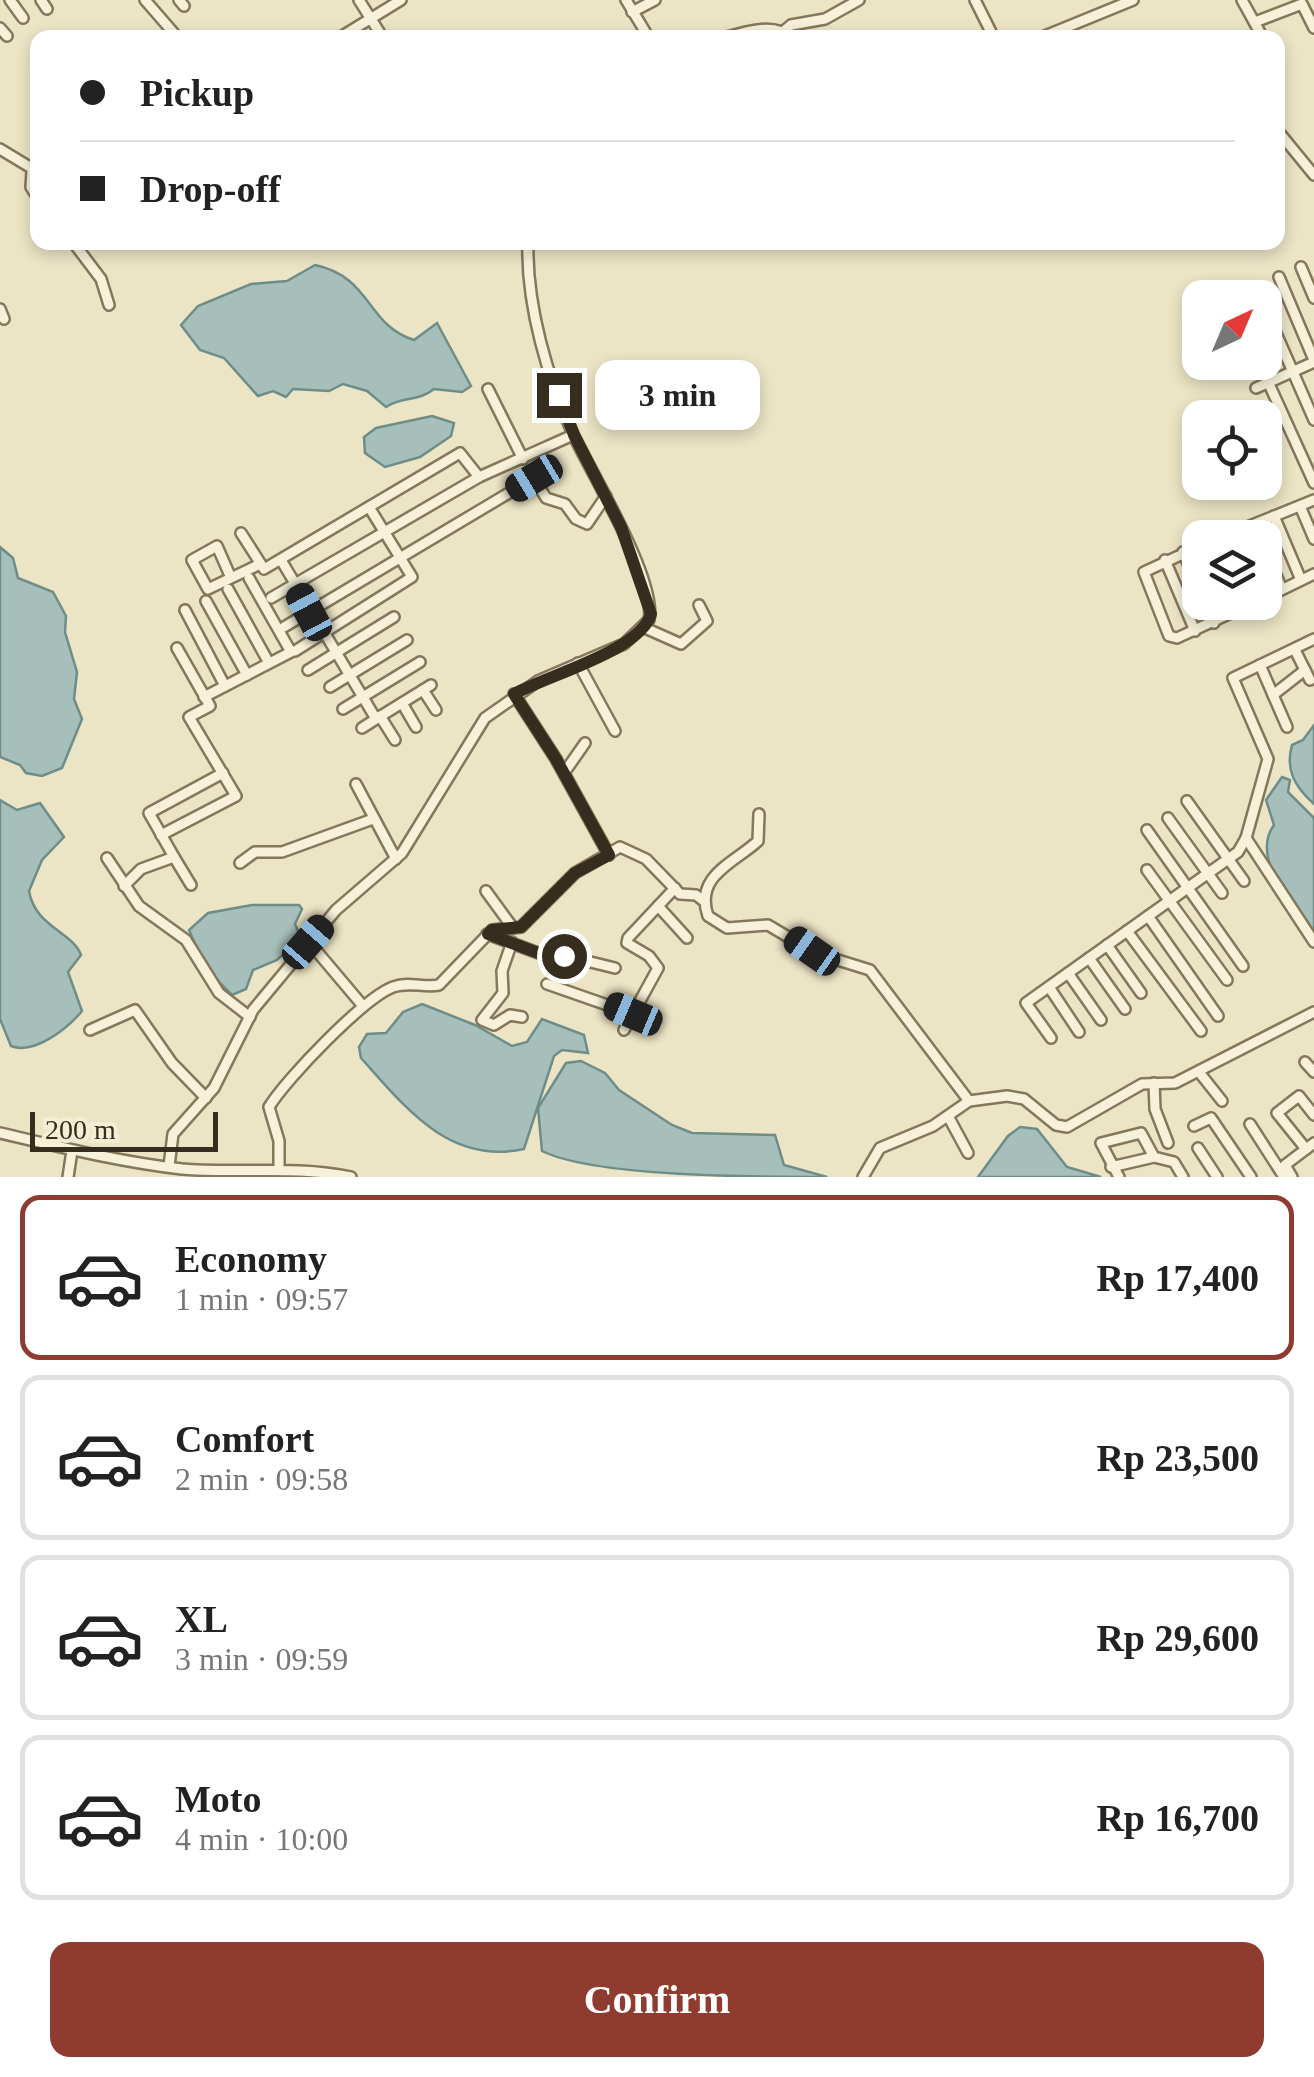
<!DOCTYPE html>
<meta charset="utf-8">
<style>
body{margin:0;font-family:Georgia,serif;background:#f2f2f2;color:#222;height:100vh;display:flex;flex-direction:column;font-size:38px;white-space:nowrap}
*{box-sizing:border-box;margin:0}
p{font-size:32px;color:#767676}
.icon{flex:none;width:55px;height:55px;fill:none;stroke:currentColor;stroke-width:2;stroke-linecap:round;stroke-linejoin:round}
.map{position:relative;height:1177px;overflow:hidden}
.drawer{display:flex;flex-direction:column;background:#fff;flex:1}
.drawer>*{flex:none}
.banner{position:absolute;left:30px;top:30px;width:1255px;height:220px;border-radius:20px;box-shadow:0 5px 15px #0003;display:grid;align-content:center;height:220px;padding:0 50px;background:#fff}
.needle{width:65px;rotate:44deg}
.fabs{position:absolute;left:1182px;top:280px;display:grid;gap:20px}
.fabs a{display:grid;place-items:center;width:100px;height:100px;border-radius:20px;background:#fff;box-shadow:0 5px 15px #0003;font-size:50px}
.scale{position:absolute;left:30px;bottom:25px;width:188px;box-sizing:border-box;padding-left:10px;border:5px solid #362d1f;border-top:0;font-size:28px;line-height:35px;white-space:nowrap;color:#362d1f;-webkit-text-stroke:8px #f3eed4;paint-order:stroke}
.end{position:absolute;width:45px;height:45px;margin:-22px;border:12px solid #362d1f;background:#fff;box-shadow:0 0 0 5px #fff}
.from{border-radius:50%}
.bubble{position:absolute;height:70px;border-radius:20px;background:#fff;box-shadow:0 5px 15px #0003;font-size:32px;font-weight:800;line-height:70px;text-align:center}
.car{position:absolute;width:30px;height:60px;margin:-30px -15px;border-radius:12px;box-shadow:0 0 8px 2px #0007;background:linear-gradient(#222 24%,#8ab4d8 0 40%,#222 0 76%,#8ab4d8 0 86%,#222 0)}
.banner b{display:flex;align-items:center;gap:35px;height:95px;font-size:38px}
.banner b+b{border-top:2px solid #e0e0e0}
.banner i{width:25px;height:25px;background:#222}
ul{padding:18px 0 0;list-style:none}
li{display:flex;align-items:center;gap:30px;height:165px;margin:0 20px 15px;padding:0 30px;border:5px solid #e0e0e0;border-radius:20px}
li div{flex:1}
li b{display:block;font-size:38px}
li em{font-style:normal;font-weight:800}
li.active{border-color:#903b30}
li>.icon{width:90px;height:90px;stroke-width:1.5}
.cta{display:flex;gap:20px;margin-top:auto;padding:20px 50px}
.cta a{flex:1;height:115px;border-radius:20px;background:#903b30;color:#fff;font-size:40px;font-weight:800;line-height:115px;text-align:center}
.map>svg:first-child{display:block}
.water{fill:#a7bfbb;stroke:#6e8d89;stroke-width:2.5}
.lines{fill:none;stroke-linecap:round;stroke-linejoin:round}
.minor-casing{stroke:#85775c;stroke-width:14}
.minor{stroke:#f6f1d8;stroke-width:9}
.route{stroke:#362d1f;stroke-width:12}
</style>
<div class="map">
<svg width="1314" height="1177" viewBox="0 0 1314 1177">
<rect width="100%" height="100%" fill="#ebe4c5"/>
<g class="water">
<path d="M315,265C372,277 366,325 414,340L437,323L471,386L462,392L434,389C418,402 402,396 386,407L367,391L343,384L329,391L293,389L286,397L273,391L258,396L224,358L200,350L181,325L198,306L251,284L287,281Z"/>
<path d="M432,416L454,423L451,436L420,457L385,467L365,453L364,437L376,428Z"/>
<path d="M0,547L13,558L18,578L53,592L66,616L65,632L77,672L74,699L82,719L62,768L42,776L26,773L20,765L0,757Z"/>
<path d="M1314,725V804C1295,787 1285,770 1292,745L1303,740Z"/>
<path d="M1282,777L1290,780L1288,792L1314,818V938C1296,909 1249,859 1274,825L1266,800Z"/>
<path d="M0,800L17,810L40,803L64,837L42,860L29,891C35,927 73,932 81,955L68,972L82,1011C67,1029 34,1055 11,1046L0,1019Z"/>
<path d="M252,905H299L302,909L295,924L301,938L277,960L253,970L246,989L232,995L206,969L189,930L208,913Z"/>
<path d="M422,1004L475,1025L512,1046L527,1042L542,1019L584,1035L588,1053L562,1050L554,1056L524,1149C449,1165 406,1108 361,1058L359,1047L367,1034L386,1033L403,1012Z"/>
<path d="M581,1061L605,1073L619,1090L672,1125L692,1133L775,1135L784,1165L827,1177C757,1177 595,1177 542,1151L538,1108L566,1063Z"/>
<path d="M1020,1127L1037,1129L1067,1167L1101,1177H978L1008,1136Z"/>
</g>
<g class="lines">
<g class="minor-casing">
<g id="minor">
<path d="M10,0L23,18"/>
<path d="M41,0L47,9"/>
<path d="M145,0L178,38"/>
<path d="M179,0L184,6"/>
<path d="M359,0L383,38"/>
<path d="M626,0L649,38"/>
<path d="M975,0L994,38"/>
<path d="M1242,0L1263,38"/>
<path d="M632,12L655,0"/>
<path d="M1255,22L1302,4L1314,28"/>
<path d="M0,28L7,36"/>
<path d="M784,31L791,25L825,19L859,0"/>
<path d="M339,38L401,0"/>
<path d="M721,38C747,33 770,21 794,38"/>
<path d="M1040,38L1133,0"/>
<path d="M1278,131L1314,175"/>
<path d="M0,149L38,172"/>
<path d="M32,171L31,187L38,198"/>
<path d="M73,242L101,279L109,305"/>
<path d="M1301,267L1314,298"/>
<path d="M1279,277L1314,360"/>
<path d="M1257,290L1260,298"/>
<path d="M1265,308L1314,420"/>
<path d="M0,309L4,319"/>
<path d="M1259,362L1314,483"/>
<path d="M1256,388L1314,362"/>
<path d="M488,389L523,459"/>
<path d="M1300,506L1314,539"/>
<path d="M1274,516L1301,580"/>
<path d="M241,533L264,569L460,453L479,477"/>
<path d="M1220,538L1314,500"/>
<path d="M1200,546L1144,572L1169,636L1177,638L1255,602"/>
<path d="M1265,550L1282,589"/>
<path d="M1183,552L1200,591"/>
<path d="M281,560L376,719L362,728"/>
<path d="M1165,560L1195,631"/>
<path d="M231,578L217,546L192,560L208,589L258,565"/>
<path d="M228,589L269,663"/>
<path d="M271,598L479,477L573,435"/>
<path d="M1265,598L1314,574"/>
<path d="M206,601L247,675"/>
<path d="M1205,602L1214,623"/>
<path d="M185,610L225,686"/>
<path d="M284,627L534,478L546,498L565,504L576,519L587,524L606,496"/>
<path d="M645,628L681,644L707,621L699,605"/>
<path d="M1314,639L1233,678L1268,759L1246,838L1314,942"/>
<path d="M1295,650L1310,680"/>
<path d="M295,651L412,577L369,507"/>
<path d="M578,663L615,731"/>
<path d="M1260,665L1287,727"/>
<path d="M308,670L394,617"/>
<path d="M330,687L407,640"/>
<path d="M423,690L436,710"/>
<path d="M514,694L556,759L609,855"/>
<path d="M1273,695L1305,670"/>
<path d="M204,697L291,652L249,578"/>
<path d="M402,703L416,727"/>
<path d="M343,709L420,662"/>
<path d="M380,716L395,740"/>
<path d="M376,719L431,685"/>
<path d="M564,773L585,743"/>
<path d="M356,784L396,859"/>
<path d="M1187,801L1244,881"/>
<path d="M759,814L758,841C734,863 694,876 708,916L727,928L768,925L815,953L870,970L969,1101"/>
<path d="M1168,818L1222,893"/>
<path d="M1147,830L1243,966"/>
<path d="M161,835L236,796L189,717L210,706L177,648"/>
<path d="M174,857L149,813L223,773"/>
<path d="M107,858L139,906L186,940L219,993L250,1017"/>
<path d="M240,863L255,852H282L373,819"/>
<path d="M1147,870L1227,980"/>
<path d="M124,886L141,869L174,857L191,885"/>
<path d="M486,891L513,928"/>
<path d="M658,906L687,938"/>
<path d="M1148,916L1218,1016"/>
<path d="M1127,931L1201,1031"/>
<path d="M487,934L549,957L554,953L615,968"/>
<path d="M309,942L363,1006"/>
<path d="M512,942L502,971L503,993L482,1020L494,1025L510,1015L522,1017"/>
<path d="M1107,945L1141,993"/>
<path d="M1089,958L1125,1009"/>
<path d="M1068,973L1101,1020"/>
<path d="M547,984L633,1014"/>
<path d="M1049,987L1079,1032"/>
<path d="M90,1030L135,1010L172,1063L206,1098"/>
<path d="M624,1030L658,968L649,956L627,943L628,938L675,888"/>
<path d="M1051,1038L1026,1003L1238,852L1246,838"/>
<path d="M1305,1062L1314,1072"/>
<path d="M1199,1072L1222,1101"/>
<path d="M1154,1083L1155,1109L1168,1143"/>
<path d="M948,1116L968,1153"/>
<path d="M1250,1124L1284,1177"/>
<path d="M1194,1126L1211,1118L1251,1177"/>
<path d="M0,1133C60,1147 120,1162 182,1169C238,1174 295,1165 351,1177"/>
<path d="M1198,1148L1217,1177"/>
<path d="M1306,1149L1277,1113L1299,1096L1314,1115"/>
<path d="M169,1166L173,1134L214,1088L253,1010L336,910L402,853L485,718L538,681L624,644L649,620C657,580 593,476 574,436C548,380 526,305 528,242"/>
<path d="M1111,1167L1154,1157"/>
<path d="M279,1170V1141L269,1107C286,1079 364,998 393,987C410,981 423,988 439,985L492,930L521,927L575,873L620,847L646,859L680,894L696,895L705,902"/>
<path d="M68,1177L72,1151"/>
<path d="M863,1177L880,1148L933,1126L969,1101L1007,1096L1024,1099L1056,1125L1067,1127L1142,1084L1175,1083L1314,1012"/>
<path d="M1119,1177L1101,1143L1141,1133L1154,1157L1174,1162L1183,1177"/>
<path d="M1292,1177L1285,1165L1314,1143"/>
</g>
</g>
<use href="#minor" class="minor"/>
</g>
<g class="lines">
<path class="route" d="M559,395L574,435L621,527L651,614C640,651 548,675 514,694L556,759L609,855L575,873L521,927L492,930L488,934L549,957L564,956"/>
</g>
</svg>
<div class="fabs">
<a><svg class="needle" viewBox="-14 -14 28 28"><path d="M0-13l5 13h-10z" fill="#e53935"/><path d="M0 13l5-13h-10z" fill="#767676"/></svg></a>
<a><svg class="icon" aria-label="locate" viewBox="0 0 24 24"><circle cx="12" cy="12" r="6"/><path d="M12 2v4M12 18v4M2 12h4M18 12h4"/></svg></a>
<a><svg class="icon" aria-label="layers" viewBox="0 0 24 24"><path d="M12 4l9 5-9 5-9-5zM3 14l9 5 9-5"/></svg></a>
</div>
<div class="scale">200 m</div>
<i class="end from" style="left:564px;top:956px"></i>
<i class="end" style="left:559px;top:395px"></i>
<div class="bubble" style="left:595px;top:360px;width:165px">3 min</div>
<i class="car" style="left:534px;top:478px;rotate:239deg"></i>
<i class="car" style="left:309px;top:612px;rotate:332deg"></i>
<i class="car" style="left:308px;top:942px;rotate:41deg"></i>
<i class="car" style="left:812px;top:951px;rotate:305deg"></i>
<i class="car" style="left:633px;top:1014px;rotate:293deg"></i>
<div class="banner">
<b><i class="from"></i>Pickup</b>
<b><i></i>Drop-off</b>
</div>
</div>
<section class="drawer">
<ul>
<li class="active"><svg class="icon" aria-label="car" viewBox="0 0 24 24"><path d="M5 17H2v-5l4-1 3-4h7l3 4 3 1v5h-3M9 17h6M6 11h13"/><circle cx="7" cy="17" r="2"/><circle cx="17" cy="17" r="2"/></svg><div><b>Economy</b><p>1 min · 09:57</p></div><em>Rp 17,400</em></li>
<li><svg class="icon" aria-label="car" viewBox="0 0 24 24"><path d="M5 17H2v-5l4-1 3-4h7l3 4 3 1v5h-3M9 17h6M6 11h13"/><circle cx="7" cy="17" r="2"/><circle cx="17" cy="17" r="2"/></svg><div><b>Comfort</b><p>2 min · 09:58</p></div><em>Rp 23,500</em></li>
<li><svg class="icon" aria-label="car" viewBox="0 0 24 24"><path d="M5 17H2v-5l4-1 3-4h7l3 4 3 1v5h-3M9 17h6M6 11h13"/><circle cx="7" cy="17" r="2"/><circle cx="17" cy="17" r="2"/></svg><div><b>XL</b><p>3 min · 09:59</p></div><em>Rp 29,600</em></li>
<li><svg class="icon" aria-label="car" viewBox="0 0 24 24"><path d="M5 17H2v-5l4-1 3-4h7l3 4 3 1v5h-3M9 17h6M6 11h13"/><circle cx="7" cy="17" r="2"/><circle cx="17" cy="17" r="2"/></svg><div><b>Moto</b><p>4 min · 10:00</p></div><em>Rp 16,700</em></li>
</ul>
<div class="cta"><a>Confirm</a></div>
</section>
